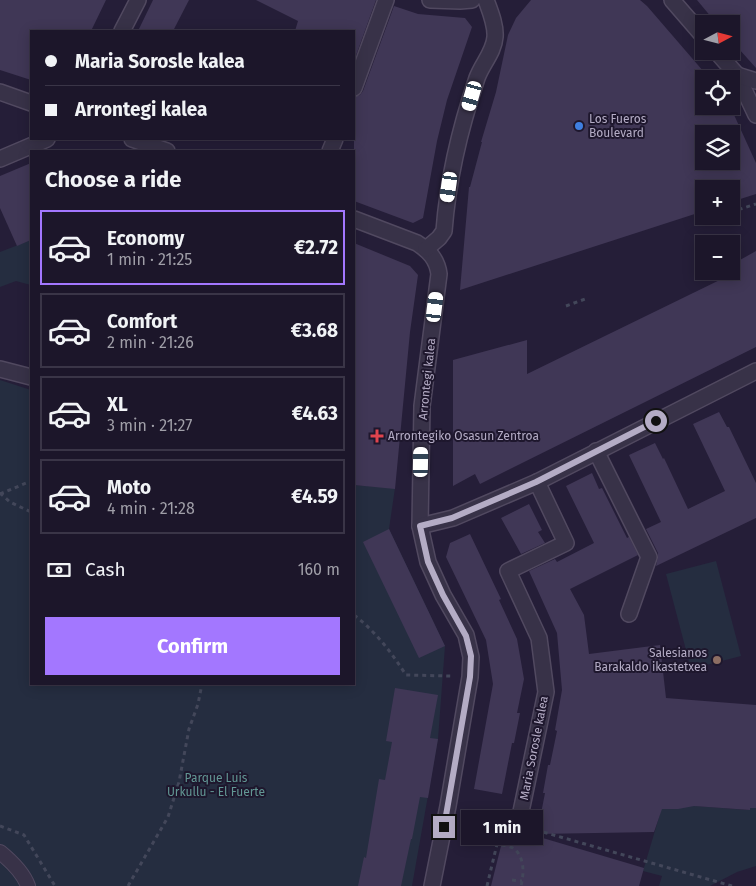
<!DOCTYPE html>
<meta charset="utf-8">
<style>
body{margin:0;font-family:"Fira Sans",sans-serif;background:#292336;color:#f1f3f6;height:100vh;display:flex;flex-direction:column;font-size:19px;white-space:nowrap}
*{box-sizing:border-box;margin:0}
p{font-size:16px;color:#a09fa8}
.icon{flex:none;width:28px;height:28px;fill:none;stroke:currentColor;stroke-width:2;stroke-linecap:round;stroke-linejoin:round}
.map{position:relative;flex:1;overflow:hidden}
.sheet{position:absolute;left:30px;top:150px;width:325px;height:535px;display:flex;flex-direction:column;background:#1c162a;border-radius:0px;box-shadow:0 2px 12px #0003,0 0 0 1px #3a3547}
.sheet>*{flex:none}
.hud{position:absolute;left:30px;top:30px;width:325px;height:110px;border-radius:0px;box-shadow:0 2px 12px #0003,0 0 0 1px #3a3547;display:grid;align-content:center;height:110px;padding:0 15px;background:#1c162a}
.needle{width:32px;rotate:83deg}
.controls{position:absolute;left:695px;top:15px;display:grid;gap:10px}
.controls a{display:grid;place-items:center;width:45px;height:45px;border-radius:0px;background:#1c162a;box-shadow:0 2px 12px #0003,0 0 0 1px #3a3547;font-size:25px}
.end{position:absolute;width:22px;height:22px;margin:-11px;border:6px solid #b4acc5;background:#111;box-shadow:0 0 0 2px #111}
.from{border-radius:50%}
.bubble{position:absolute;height:35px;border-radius:0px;background:#1c162a;box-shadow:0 2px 12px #0003,0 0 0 1px #3a3547;font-size:16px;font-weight:700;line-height:35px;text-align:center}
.car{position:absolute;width:15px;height:30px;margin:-15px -8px;border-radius:6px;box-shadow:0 0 4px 1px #0007;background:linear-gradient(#fff 24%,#345 0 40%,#fff 0 76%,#345 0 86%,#fff 0)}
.hud b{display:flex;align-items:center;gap:18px;height:48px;font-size:19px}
.hud b+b{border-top:1px solid #3a3547}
.hud i{width:12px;height:12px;background:#f1f3f6}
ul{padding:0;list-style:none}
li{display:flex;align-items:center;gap:15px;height:75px;margin:0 10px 8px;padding:0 5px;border:2px solid #3a3547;border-radius:0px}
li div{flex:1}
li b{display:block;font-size:19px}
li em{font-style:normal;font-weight:700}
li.on{border-color:#a377ff}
li>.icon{width:45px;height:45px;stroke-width:1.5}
h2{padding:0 15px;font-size:22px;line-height:60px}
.pay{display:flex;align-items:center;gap:12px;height:55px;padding:0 15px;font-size:19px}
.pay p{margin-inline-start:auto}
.cta{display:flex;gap:10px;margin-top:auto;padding:10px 15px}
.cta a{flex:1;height:58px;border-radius:0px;background:#a377ff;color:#fff;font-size:20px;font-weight:700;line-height:58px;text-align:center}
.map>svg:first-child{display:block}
.green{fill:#252d40}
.building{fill:#403756;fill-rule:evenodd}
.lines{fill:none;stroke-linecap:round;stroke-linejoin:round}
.lane-casing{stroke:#514960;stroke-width:16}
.street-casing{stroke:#514960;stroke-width:18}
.path{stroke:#43475a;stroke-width:3;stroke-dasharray:4 4;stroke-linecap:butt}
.lane{stroke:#383248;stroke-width:14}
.street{stroke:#383248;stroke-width:15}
.path-bridge{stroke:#43475a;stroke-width:3;stroke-dasharray:4 4;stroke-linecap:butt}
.route{stroke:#b4acc5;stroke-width:6}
.shop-dot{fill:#3f7fe0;stroke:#1e172d;stroke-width:2}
.health-dot{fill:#e0444e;stroke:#1e172d;stroke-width:2}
.education-dot{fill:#8d6e63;stroke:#1e172d;stroke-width:2}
.labels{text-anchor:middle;stroke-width:4;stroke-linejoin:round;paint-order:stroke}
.poi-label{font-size:12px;fill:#b4acc5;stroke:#1e172d;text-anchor:start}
.street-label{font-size:12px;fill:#b4acc5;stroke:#1e172d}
.park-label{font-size:12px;fill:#629794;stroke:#1e172d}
</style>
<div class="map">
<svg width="756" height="886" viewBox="0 0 756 886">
<rect width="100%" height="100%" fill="#251e38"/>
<g class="green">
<path d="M31,240V285L16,281L0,287V252Z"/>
<path d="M0,380L31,390V684H354V485L395,488L389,529L445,646L438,739L412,886H0Z"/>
<path d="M716,561L741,656L691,669L666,574Z"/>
<path d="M683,805L749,810L750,808H756V866L737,872L710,886H659L662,876L643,871L662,807L683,808Z"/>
</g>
<g class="building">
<path d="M0,0H106L91,31H31V80L0,70Z"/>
<path d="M153,0H189L173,31H138Z"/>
<path d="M256,0H376L354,61V31H295L298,21Z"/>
<path d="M531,0H640L647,6L710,79H704V106H730L756,163V194L731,202V189H704V211L460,290L469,187H470L482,142H481L496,92L508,35L516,18ZM704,134H731V161H704Z"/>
<path d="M697,0H756V68L731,40V24H717Z"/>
<path d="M394,6L418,14L465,18L472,27L447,100L437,141L423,218L413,223L354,201V97L360,95L363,91Z"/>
<path d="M31,163V240L17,246L0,208V176Z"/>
<path d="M354,243L410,266L418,275L410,332L395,489L354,485V345L356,327H354Z"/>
<path d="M756,251V347L480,484L475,474L453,486V360L527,340V374L732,274L731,265Z"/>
<path d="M719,412L727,427H729L756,483V518L656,566L658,557V553L646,529L661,522L629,455L655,443L663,459L664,458L688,509L725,491L693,424Z"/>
<path d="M592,473L599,489L602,488L627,538L629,537L638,555L570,589L584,615L589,654L660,645L666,698L756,705V808H750V810L694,806L678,809H662L654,832L537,834L545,793H543L548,765H550L557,731L555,730L562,690L557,633L529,571L555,559L557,562L594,543L566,486Z"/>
<path d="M529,504L542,530L538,532L545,543L521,554L501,518Z"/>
<path d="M389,529L445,646L419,658L363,542Z"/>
<path d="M470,534L501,599L499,600L517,639L524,679L517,713H520L514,743H512L502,794L474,789L493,684L486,640L446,557L450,543Z"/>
<path d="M395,688L438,695L430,738L438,739L428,798L420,797L412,839H411L401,886H358L364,857L366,858L379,779L385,780L392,742L386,741Z"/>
<path d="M504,834L535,841L536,836L644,868L639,886H491Z"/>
</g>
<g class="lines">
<g class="lane-casing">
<path id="lane" d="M0,852C11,861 23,872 28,886"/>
</g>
<g class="street-casing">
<g id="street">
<path d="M430,0L460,1L472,0"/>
<path d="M672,0L704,37"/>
<path d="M122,31L138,0"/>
<path d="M716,51L737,75L756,115"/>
<path d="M737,75L756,81"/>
<path d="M354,88L386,0"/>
<path d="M0,92L31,103"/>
<path d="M132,139L167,151"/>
<path d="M330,151L335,139"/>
<path d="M0,159L47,139"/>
<path d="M354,219L417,243C429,251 437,259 439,274L422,406L420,526L428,562L443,595L466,635L471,657L470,677L448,806L432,886"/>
<path d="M426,249L439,238L444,231C448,178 460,128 477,78C482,64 494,52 495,37C496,25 490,11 486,0"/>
<path d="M0,369L31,377"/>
<path d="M596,451L649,557L629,614"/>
<path d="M420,526L453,518L537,482L756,371"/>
<path d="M518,826L546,692L539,638L508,571L566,543L537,482"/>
</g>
</g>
<g class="path">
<path d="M731,212L756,204"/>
<path d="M709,219L718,216"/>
<path d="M566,306L585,299"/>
<path d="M0,493L10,502L31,512"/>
<path d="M354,615C376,632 391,652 406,675L451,676"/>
<path d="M466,811L501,821"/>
<path d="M0,826L24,835L55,886"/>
<path d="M536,830L732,886"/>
<path d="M512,880L522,881"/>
<path d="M128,886L168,817L179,782L189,729L198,704L202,684"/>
<path d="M487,886L497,844C501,845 509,846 513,848C525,856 524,874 521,886"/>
</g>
<use href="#lane" class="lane"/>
<use href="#street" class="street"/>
<path class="path-bridge" d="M0,494L31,481"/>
</g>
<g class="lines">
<path class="route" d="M444,827L470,677L471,656L466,636L443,595L428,562L420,526L452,518L536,482L656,421"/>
</g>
<circle class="shop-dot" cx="579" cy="126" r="5"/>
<path class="health-dot" d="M374.5 428.5h5v5h5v5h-5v5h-5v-5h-5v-5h5z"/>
<circle class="education-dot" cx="717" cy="660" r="5"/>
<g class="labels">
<g class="poi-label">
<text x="589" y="123">Los Fueros<tspan x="589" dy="14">Boulevard</tspan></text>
<text x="388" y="440">Arrontegiko Osasun Zentroa</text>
<text x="707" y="657" text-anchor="end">Salesianos<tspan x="707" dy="14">Barakaldo ikastetxea</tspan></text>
</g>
<g class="street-label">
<text transform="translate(427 379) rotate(-84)" y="4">Arrontegi kalea</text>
<text transform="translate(534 748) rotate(-79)" y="4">Maria Sorosle kalea</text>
</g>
<g class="park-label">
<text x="216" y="782">Parque Luis<tspan x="216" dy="14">Urkullu - El Fuerte</tspan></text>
</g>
</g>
</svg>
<div class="controls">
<a><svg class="needle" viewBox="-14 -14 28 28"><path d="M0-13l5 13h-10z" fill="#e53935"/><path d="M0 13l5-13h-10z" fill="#a09fa8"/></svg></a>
<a><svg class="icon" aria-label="locate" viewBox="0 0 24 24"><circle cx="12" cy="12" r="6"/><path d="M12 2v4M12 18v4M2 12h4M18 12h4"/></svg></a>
<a><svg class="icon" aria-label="layers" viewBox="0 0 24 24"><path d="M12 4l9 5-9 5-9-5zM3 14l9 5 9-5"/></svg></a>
<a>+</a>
<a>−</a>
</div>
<i class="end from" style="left:656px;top:421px"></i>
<i class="end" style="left:444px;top:827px"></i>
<div class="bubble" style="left:461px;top:810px;width:82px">1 min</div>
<i class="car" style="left:472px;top:96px;rotate:196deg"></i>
<i class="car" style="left:449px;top:187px;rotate:188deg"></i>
<i class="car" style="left:435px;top:307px;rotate:7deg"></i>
<i class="car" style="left:421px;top:462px;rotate:1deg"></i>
<div class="hud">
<b><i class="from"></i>Maria Sorosle kalea</b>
<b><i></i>Arrontegi kalea</b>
</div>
<section class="sheet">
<h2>Choose a ride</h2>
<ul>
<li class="on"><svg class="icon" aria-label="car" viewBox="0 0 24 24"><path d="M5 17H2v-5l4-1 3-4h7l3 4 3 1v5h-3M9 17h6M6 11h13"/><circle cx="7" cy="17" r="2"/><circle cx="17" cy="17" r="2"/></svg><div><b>Economy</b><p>1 min · 21:25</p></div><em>€2.72</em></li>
<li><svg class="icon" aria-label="car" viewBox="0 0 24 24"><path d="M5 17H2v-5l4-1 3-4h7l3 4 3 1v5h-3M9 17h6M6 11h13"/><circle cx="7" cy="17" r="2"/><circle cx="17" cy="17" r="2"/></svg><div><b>Comfort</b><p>2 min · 21:26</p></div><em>€3.68</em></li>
<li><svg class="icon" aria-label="car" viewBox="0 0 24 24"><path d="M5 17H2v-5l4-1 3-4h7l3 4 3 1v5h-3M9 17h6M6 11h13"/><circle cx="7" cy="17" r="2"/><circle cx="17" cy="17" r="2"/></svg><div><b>XL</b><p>3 min · 21:27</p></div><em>€4.63</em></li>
<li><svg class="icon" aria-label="car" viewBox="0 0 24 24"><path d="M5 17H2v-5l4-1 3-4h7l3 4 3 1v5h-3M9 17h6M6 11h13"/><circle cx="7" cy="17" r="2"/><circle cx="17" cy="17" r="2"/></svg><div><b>Moto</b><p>4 min · 21:28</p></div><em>€4.59</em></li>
</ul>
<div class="pay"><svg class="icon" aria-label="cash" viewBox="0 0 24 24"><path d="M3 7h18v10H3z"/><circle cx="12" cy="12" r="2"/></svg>Cash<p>160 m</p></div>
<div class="cta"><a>Confirm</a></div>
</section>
</div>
